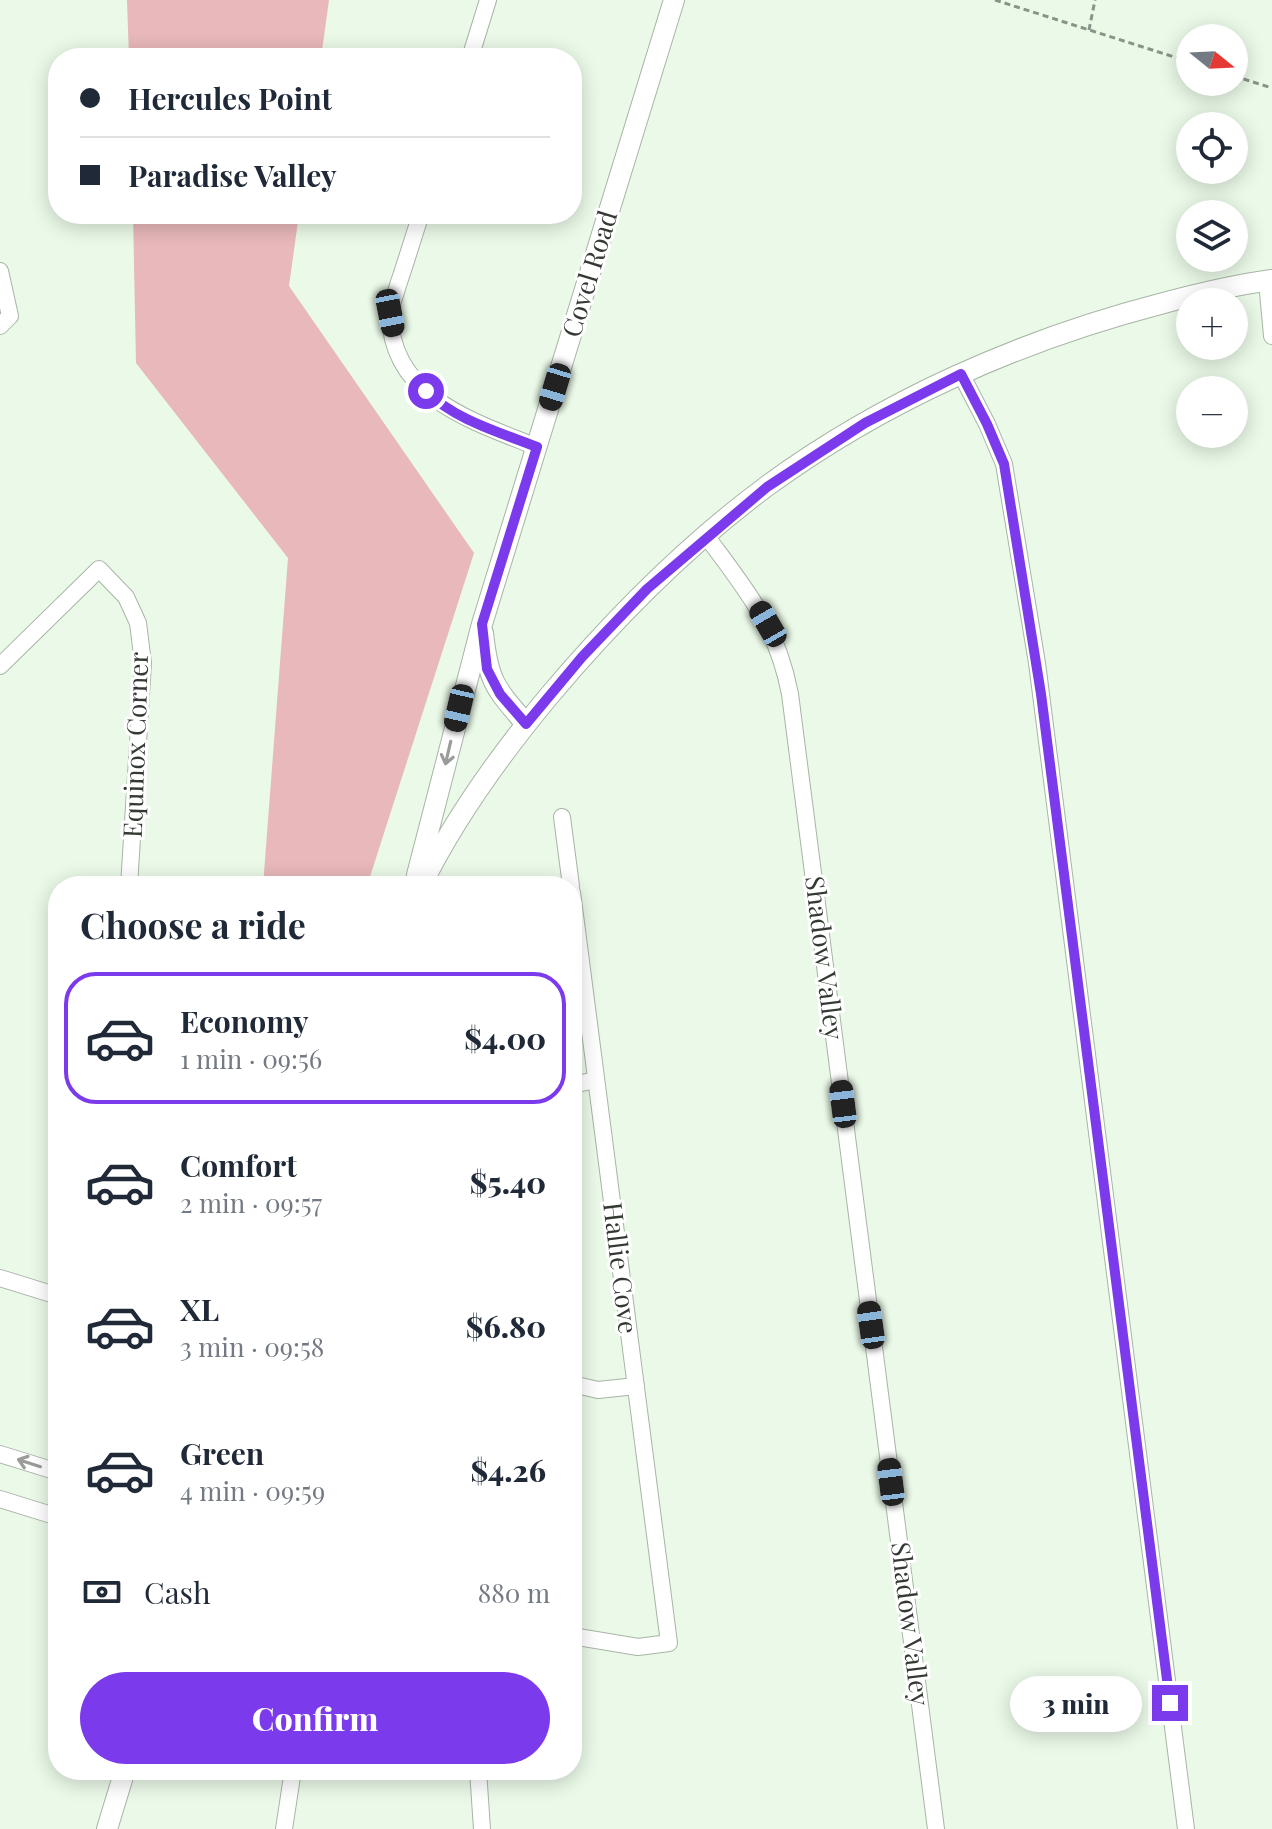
<!DOCTYPE html>
<meta charset="utf-8">
<style>
body{margin:0;font-family:"Playfair Display",serif;background:#f2f2f3;color:#1f2937;height:100vh;display:flex;flex-direction:column;font-size:30px;white-space:nowrap}
*{box-sizing:border-box;margin:0}
p{font-size:26px;color:#747a83}
.icon{flex:none;width:44px;height:44px;fill:none;stroke:currentColor;stroke-width:2;stroke-linecap:round;stroke-linejoin:round}
.map{position:relative;flex:1;overflow:hidden}
.details{position:absolute;left:48px;top:876px;width:534px;height:904px;display:flex;flex-direction:column;background:#fff;border-radius:32px;box-shadow:0 4px 20px #0003}
.details>*{flex:none}
.guide{position:absolute;left:48px;top:48px;width:534px;height:176px;border-radius:32px;box-shadow:0 4px 20px #0003;display:grid;align-content:center;height:176px;padding:0 32px;background:#fff}
.needle{width:52px;rotate:108deg}
.tools{position:absolute;left:1176px;top:24px;display:grid;gap:16px}
.tools a{display:grid;place-items:center;width:72px;height:72px;border-radius:50%;background:#fff;box-shadow:0 4px 20px #0003;font-size:40px}
.end{position:absolute;width:36px;height:36px;margin:-18px;border:10px solid #7c3aed;background:#fff;box-shadow:0 0 0 4px #fff}
.from{border-radius:50%}
.bubble{position:absolute;height:56px;border-radius:28px;background:#fff;box-shadow:0 4px 20px #0003;font-size:26px;font-weight:800;line-height:56px;text-align:center}
.car{position:absolute;width:24px;height:48px;margin:-24px -12px;border-radius:10px;box-shadow:0 0 6px 2px #0007;background:linear-gradient(#222 24%,#8ab4d8 0 40%,#222 0 76%,#8ab4d8 0 86%,#222 0)}
.guide b{display:flex;align-items:center;gap:28px;height:76px;font-size:30px}
.guide b+b{border-top:2px solid #e0e1e3}
.guide i{width:20px;height:20px;background:#1f2937}
ul{padding:0;list-style:none}
li{display:flex;align-items:center;gap:24px;height:132px;margin:0 16px 12px;padding:0 16px;border:4px solid transparent;border-radius:32px}
li div{flex:1}
li b{display:block;font-size:30px}
li em{font-style:normal;font-weight:800}
li.active{border-color:#7c3aed}
li>.icon{width:72px;height:72px;stroke-width:1.5}
h2{padding:0 32px;font-size:36px;line-height:96px}
.pay{display:flex;align-items:center;gap:20px;height:88px;padding:0 32px;font-size:30px}
.pay p{margin-inline-start:auto}
.action{display:flex;gap:16px;margin-top:auto;padding:16px 32px}
.action a{flex:1;height:92px;border-radius:48px;background:#7c3aed;color:#fff;font-size:32px;font-weight:800;line-height:92px;text-align:center}
.map>svg:first-child{display:block}
.green{fill:#e8b8ba}
.lines{fill:none;stroke-linecap:round;stroke-linejoin:round}
.minor-casing{stroke:#a8b5a6;stroke-width:18}
.tertiary-casing{stroke:#a8b5a6;stroke-width:22}
.path{stroke:#899388;stroke-width:3;stroke-dasharray:6 4;stroke-linecap:butt}
.minor{stroke:#fff;stroke-width:16}
.tertiary{stroke:#fff;stroke-width:20}
.oneway{stroke:#9a9c99}
.route{stroke:#7c3aed;stroke-width:10}
.labels{text-anchor:middle;stroke-width:6;stroke-linejoin:round;paint-order:stroke}
.street-label{font-size:26px;fill:#343a33;stroke:#fff}
</style>
<div class="map">
<svg width="1272" height="1829" viewBox="0 0 1272 1829">
<rect width="100%" height="100%" fill="#eaf9e8"/>
<g class="green">
<path d="M127,0H329L321,58H129Z"/>
<path d="M133,214H299L289,286L474,553L367,886H263L288,558L136,363Z"/>
</g>
<g class="lines">
<g class="minor-casing">
<g id="minor">
<path d="M470,58L488,0"/>
<path d="M421,214C413,238 406,262 398,285C396,294 390,306 390,315C391,397 474,422 537,447"/>
<path d="M0,271L10,316L0,326"/>
<path d="M1267,281L1272,336"/>
<path d="M961,374L987,424L1004,464L1037,663L1186,1829"/>
<path d="M707,537C747,591 777,626 790,694L936,1829"/>
<path d="M0,666L99,569L126,597L138,623L143,663L129,886"/>
<path d="M562,817L571,886"/>
<path d="M572,892L669,1643L638,1647L572,1636"/>
<path d="M572,1085L596,1080"/>
<path d="M0,1278L58,1296"/>
<path d="M572,1384L598,1390L636,1386"/>
<path d="M0,1454L58,1472"/>
<path d="M0,1499L58,1517"/>
<path d="M478,1770L482,1829"/>
<path d="M284,1829L293,1770"/>
</g>
</g>
<g class="tertiary-casing">
<g id="tertiary">
<path d="M483,633C488,681 495,688 526,724"/>
<path d="M417,875L482,624L674,0"/>
<path d="M421,886C455,817 500,755 549,696C613,620 686,546 767,486C883,401 1021,340 1160,304C1197,294 1234,285 1272,280"/>
<path d="M107,1829L125,1770"/>
</g>
</g>
<g class="path">
<path d="M995,0L1190,62"/>
<path d="M1089,30L1095,0"/>
<path d="M1234,76L1272,88"/>
</g>
<use href="#minor" class="minor"/>
<use href="#tertiary" class="tertiary"/>
</g>
<defs><path id="oneway-shaft" d="M-6 0H5M1.5-3L5.5 0L1.5 3" fill="none" stroke-width="1.6" stroke-linecap="round" stroke-linejoin="round" transform="scale(2)"/></defs>
<g class="oneway">
<use href="#oneway-shaft" transform="translate(448 753) rotate(103)"/>
<use href="#oneway-shaft" transform="translate(29 1463) rotate(-162)"/>
</g>
<g class="lines">
<path class="route" d="M426,391C455,420 499,432 537,447L482,624L487,669L500,694L526,724L582,657L647,589L767,487L865,423L961,374L987,424L1004,464L1041,694L1170,1703"/>
</g>
<g class="labels">
<g class="street-label">
<text transform="translate(590 274) rotate(-73)" y="9">Covel Road</text>
<text transform="translate(136 745) rotate(-88)" y="9">Equinox Corner</text>
<text transform="translate(824 958) rotate(83)" y="9">Shadow Valley</text>
<text transform="translate(620 1268) rotate(83)" y="9">Hallie Cove</text>
<text transform="translate(910 1624) rotate(83)" y="9">Shadow Valley</text>
</g>
</g>
</svg>
<div class="tools">
<a><svg class="needle" viewBox="-14 -14 28 28"><path d="M0-13l5 13h-10z" fill="#e53935"/><path d="M0 13l5-13h-10z" fill="#747a83"/></svg></a>
<a><svg class="icon" aria-label="locate" viewBox="0 0 24 24"><circle cx="12" cy="12" r="6"/><path d="M12 2v4M12 18v4M2 12h4M18 12h4"/></svg></a>
<a><svg class="icon" aria-label="layers" viewBox="0 0 24 24"><path d="M12 4l9 5-9 5-9-5zM3 14l9 5 9-5"/></svg></a>
<a>+</a>
<a>−</a>
</div>
<i class="end from" style="left:426px;top:391px"></i>
<i class="end" style="left:1170px;top:1703px"></i>
<div class="bubble" style="left:1010px;top:1676px;width:132px">3 min</div>
<i class="car" style="left:390px;top:313px;rotate:169deg"></i>
<i class="car" style="left:555px;top:387px;rotate:197deg"></i>
<i class="car" style="left:768px;top:624px;rotate:330deg"></i>
<i class="car" style="left:459px;top:708px;rotate:193deg"></i>
<i class="car" style="left:843px;top:1104px;rotate:353deg"></i>
<i class="car" style="left:871px;top:1325px;rotate:352deg"></i>
<i class="car" style="left:891px;top:1482px;rotate:353deg"></i>
<div class="guide">
<b><i class="from"></i>Hercules Point</b>
<b><i></i>Paradise Valley</b>
</div>
<section class="details">
<h2>Choose a ride</h2>
<ul>
<li class="active"><svg class="icon" aria-label="car" viewBox="0 0 24 24"><path d="M5 17H2v-5l4-1 3-4h7l3 4 3 1v5h-3M9 17h6M6 11h13"/><circle cx="7" cy="17" r="2"/><circle cx="17" cy="17" r="2"/></svg><div><b>Economy</b><p>1 min · 09:56</p></div><em>$4.00</em></li>
<li><svg class="icon" aria-label="car" viewBox="0 0 24 24"><path d="M5 17H2v-5l4-1 3-4h7l3 4 3 1v5h-3M9 17h6M6 11h13"/><circle cx="7" cy="17" r="2"/><circle cx="17" cy="17" r="2"/></svg><div><b>Comfort</b><p>2 min · 09:57</p></div><em>$5.40</em></li>
<li><svg class="icon" aria-label="car" viewBox="0 0 24 24"><path d="M5 17H2v-5l4-1 3-4h7l3 4 3 1v5h-3M9 17h6M6 11h13"/><circle cx="7" cy="17" r="2"/><circle cx="17" cy="17" r="2"/></svg><div><b>XL</b><p>3 min · 09:58</p></div><em>$6.80</em></li>
<li><svg class="icon" aria-label="car" viewBox="0 0 24 24"><path d="M5 17H2v-5l4-1 3-4h7l3 4 3 1v5h-3M9 17h6M6 11h13"/><circle cx="7" cy="17" r="2"/><circle cx="17" cy="17" r="2"/></svg><div><b>Green</b><p>4 min · 09:59</p></div><em>$4.26</em></li>
</ul>
<div class="pay"><svg class="icon" aria-label="cash" viewBox="0 0 24 24"><path d="M3 7h18v10H3z"/><circle cx="12" cy="12" r="2"/></svg>Cash<p>880 m</p></div>
<div class="action"><a>Confirm</a></div>
</section>
</div>
